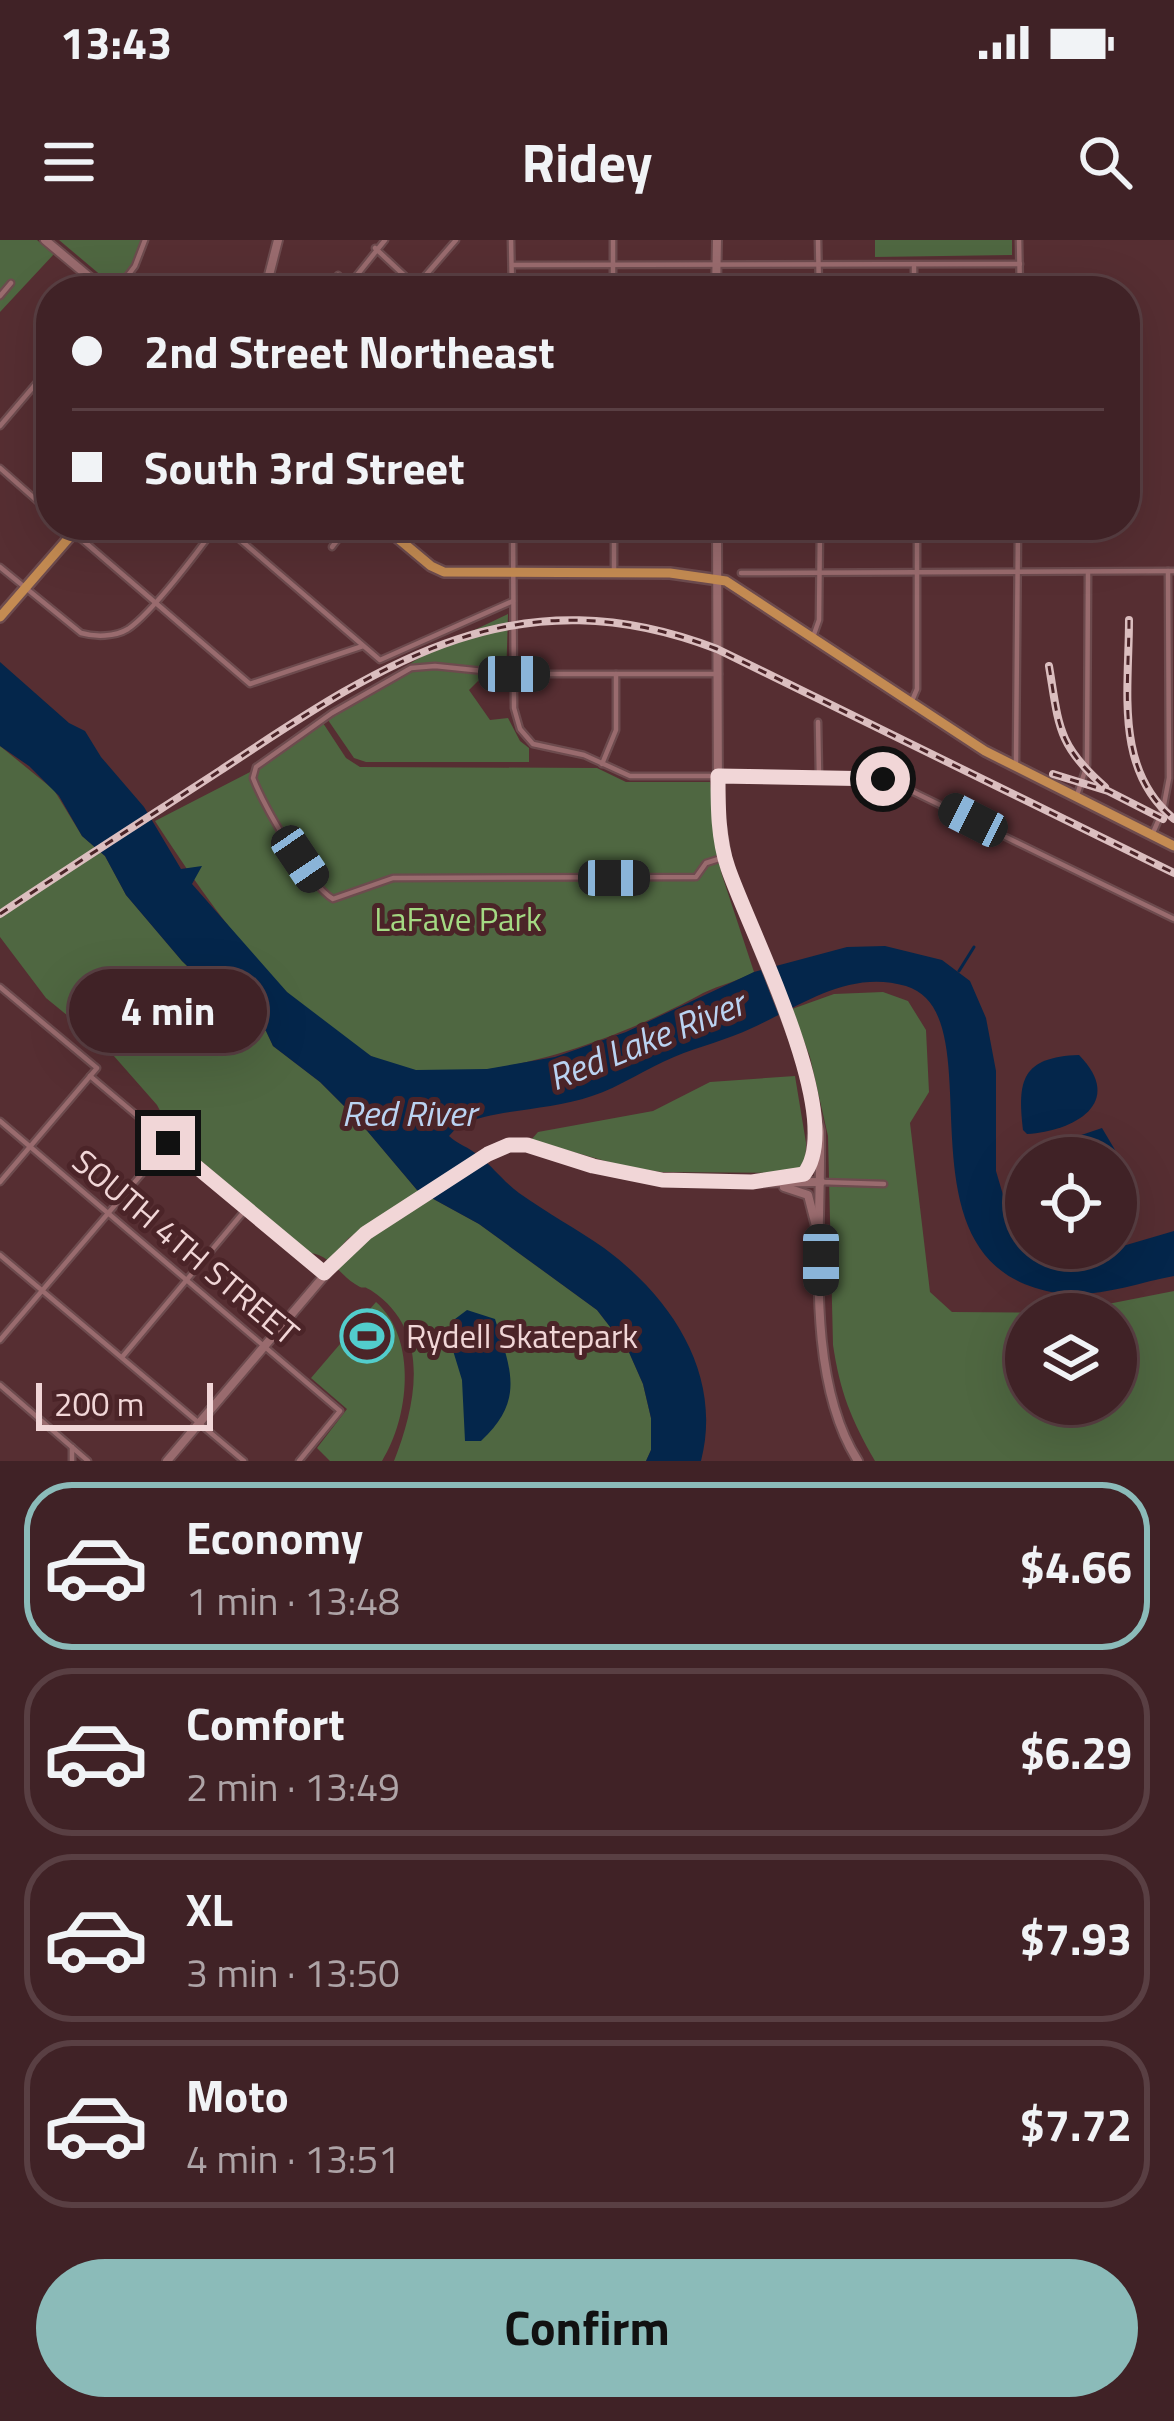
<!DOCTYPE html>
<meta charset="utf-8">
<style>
body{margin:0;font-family:"Titillium Web",sans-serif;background:#4b2f32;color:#f1f3f6;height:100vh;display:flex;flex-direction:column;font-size:45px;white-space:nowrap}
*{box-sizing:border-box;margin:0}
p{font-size:39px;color:#aea4a7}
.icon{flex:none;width:66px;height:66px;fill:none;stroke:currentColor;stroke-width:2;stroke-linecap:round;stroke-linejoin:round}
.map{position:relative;height:1221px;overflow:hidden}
.panel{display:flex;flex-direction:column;background:#402226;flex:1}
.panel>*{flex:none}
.guide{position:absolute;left:36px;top:36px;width:1104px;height:264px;border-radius:48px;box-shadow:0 12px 48px #0002,0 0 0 3px #593f43;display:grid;align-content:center;height:264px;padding:0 36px;background:#402226}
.buttons{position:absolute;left:1005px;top:897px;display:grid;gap:24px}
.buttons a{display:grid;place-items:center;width:132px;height:132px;border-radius:50%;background:#402226;box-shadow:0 12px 48px #0002,0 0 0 3px #593f43;font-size:60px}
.scale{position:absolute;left:36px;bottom:30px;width:177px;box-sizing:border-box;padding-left:12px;border:6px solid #f1d6d7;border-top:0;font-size:33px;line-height:42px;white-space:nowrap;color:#f1d6d7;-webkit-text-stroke:9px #4b2428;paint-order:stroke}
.end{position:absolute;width:54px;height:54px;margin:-27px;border:15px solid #f1d6d7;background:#111;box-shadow:0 0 0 6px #111}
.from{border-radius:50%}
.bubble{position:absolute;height:84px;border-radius:42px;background:#402226;box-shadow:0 12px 48px #0002,0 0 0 3px #593f43;font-size:39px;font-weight:700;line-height:84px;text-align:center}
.car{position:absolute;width:36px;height:72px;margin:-36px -18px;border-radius:15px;box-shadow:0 0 9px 3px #0007;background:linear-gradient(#222 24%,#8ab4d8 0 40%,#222 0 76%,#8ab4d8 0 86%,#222 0)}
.guide b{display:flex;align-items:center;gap:42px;height:114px;font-size:45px}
.guide b+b{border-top:3px solid #593f43}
.guide i{width:30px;height:30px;background:#f1f3f6}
ul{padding:21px 0 0;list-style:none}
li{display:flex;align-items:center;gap:36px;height:168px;margin:0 24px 18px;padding:0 12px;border:6px solid #593f43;border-radius:48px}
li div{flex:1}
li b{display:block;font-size:45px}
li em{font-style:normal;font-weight:700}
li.current{border-color:#8bbbb9}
li>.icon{width:108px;height:108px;stroke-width:1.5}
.button{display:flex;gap:24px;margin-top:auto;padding:24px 36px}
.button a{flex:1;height:138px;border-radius:72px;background:#8bbbb9;color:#111;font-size:48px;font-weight:700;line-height:138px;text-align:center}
.status{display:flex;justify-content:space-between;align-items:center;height:84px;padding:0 60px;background:#402226;direction:ltr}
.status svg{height:33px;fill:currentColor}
header{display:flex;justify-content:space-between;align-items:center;height:156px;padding:0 36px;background:#402226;font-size:54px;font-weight:700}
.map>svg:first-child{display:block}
.green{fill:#4f6741;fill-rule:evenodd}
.water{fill:#04264b}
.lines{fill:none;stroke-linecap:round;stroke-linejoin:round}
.stream{stroke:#04264b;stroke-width:3}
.street-casing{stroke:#6d4b4e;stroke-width:9}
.secondary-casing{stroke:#6d4b4e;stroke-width:12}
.primary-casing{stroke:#6d4b4e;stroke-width:14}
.street{stroke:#996b6e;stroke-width:4.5}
.secondary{stroke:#996b6e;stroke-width:8}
.primary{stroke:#c48b52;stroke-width:9}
.rail-casing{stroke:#dbbebf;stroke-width:8}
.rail{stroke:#4b2428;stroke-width:3;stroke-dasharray:9;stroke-linecap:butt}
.route{stroke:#f1d6d7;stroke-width:15}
.labels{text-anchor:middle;stroke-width:10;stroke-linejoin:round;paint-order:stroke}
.park-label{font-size:33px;fill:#a4da83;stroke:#4b2428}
.street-label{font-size:33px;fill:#f1d6d7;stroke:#4b2428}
.poi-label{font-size:33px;fill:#f1d6d7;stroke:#4b2428;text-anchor:start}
.water-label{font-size:36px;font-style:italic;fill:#bad3f2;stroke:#4b2428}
</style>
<div class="status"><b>13:43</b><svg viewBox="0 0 49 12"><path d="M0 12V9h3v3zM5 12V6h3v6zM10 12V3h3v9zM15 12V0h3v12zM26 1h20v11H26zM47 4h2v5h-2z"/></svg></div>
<header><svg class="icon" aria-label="menu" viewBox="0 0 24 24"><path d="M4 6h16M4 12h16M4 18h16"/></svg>Ridey<svg class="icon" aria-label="search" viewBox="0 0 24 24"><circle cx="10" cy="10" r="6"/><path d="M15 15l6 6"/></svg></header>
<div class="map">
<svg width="1174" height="1221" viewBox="0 0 1174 1221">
<rect width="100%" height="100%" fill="#562e32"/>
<g class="green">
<path d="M0,0H37L54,14L0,72Z"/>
<path d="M59,0H145L140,17L116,48Z"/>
<path d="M875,0H1012V15L875,17Z"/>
<path d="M508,374L506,441L482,437L469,450L490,480L508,478L520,501L529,508V522H366L354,518L328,480L426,413Z"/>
<path d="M323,483L346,518L360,527L597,528L626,542H710L721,632L754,732C738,741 720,745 703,753C626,796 457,864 371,816C278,765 212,668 155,581L254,530Z"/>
<path d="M0,506L54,550L82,596L105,616L126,655L182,721L227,765L266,791L273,806L320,842L358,880L417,950L479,984L597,1070L628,1110L643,1144L651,1178V1210L646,1221H394C416,1165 432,1091 372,1051C360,1043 367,1052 355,1044C339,1034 330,1015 310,1013L175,899L157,865L106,807L46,758L0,697Z"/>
<path d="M883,752L908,761L926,790L929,852L910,883L930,1052L952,1072L1062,1073L1174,1051V1221H875C851,1179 840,1152 833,1105L828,896L810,817L792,769L834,754ZM1026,1074H1116V1164H1026Z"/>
<path d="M795,836L808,915L796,933L661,932L623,926L531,900L538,892L653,871L710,842Z"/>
<path d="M376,1062C418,1099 409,1178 382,1221H330L317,1208L347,1169L311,1138Z"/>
</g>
<g class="water">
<path d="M0,422L69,483L85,491L101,517L144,567L181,629L202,626L192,644L287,752L371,816L416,830L487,829L555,817L626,792L754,732L847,707L885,706L942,720L970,741L986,778L996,831V931L1008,972L1026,1008H1116L1174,991V1036C1136,1043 1096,1059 1057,1053C884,1026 1001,775 906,746C849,729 800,766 752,788C727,800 700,806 674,817C647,828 620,847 592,856C549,871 501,868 459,885L449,896C457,904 469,907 479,916C493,927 504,942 519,953C547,973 577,989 604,1008C672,1058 723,1135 701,1221H646L651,1210V1178L643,1144L628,1110L597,1070L479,984L417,950L358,880L320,842L273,806L266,791L227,765L182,721L126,655L105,616L82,596L59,556L29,526L0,506Z"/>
<path d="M1079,815C1126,863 1074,891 1027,894L1023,890C1017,840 1022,817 1079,815Z"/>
<path d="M1102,888L1121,920L1116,940V918H1029L1034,911Z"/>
<path d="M467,1070L495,1079C511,1130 525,1160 481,1201H465L462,1140L451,1104V1082Z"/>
</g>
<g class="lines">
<path class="stream" d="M959,731L974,707"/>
<g class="street-casing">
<g id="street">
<path d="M511,0L512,51"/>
<path d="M613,0V51"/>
<path d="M818,0L819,51"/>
<path d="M1019,0L1020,51"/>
<path d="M375,8L421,51"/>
<path d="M512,25L1020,24"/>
<path d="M914,27V51"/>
<path d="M338,35L349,45L385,0"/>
<path d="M116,51L135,26L145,0"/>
<path d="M412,51L456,0"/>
<path d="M0,56L11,43"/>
<path d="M0,186L51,126"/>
<path d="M0,228L51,273"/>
<path d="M65,285L250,444L363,406"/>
<path d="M223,285L380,420L513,361"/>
<path d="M513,285L514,468L520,489L533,504L584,515L630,536H858L893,542L1174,679"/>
<path d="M614,285V333"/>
<path d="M332,307L349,285"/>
<path d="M0,327L81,393C95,397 115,397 128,389C152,373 199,310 217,285"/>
<path d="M741,333L1174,331"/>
<path d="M813,397L819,380L820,285"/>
<path d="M719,434H513L435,426L411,428L332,473L256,527L253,538C264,566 308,644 333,659L393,638L696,637L706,623L725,617"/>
<path d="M911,463L917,449V285"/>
<path d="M818,482L819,536"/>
<path d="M1016,522L1018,285"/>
<path d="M602,524L616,490V434"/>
<path d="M1076,558L1087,525L1088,332"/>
<path d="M1152,595L1163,570L1169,538L1168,331"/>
<path d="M0,747L97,828L0,942"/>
<path d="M90,836L324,1033"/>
<path d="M0,881L340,1171L299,1221"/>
<path d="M821,942L884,944"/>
<path d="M0,1015L244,1221"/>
<path d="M0,1100L168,903"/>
<path d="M123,1116L246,969"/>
<path d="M0,1145L88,1221"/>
<path d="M72,1221V1207"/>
</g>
</g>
<g class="secondary-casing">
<g id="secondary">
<path d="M45,0L106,51"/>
<path d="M265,51L278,0"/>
<path d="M716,51L717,0"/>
<path d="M717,285L718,566L728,629L803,821L820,891C822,992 803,1135 858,1221"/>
<path d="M781,938L804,934L811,922L814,873"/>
<path d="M784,947L808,955L817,990"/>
<path d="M167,1221L352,1003L499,908C531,899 559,916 589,925C665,947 743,942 821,942"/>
</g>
</g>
<g class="primary-casing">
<g id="primary">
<path d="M382,285L431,326L444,332L670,333L726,341L985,511L1174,606"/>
<path d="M0,377L80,285"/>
</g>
</g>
<use href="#street" class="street"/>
<use href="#secondary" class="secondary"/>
<use href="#primary" class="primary"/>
<g class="rail-casing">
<g id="rail">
<path d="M1129,380C1129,450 1114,530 1174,579"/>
<path d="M1049,426C1059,486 1057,505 1105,547"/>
<path d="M1053,534L1108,551L1163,579"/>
<path d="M0,674C73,625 147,578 221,530C384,422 516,332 717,409L1174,633"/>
</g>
</g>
<use href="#rail" class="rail"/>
</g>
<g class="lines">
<path class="route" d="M168,903L324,1033L366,993L488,914L509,905H527L593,926L662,940L752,942L804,934C848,879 749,690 728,628C718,599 718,567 718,536L883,539"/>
</g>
<defs>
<g id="stadium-ring" transform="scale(2.7)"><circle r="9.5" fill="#4b2428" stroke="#52cdcc" stroke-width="1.5"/><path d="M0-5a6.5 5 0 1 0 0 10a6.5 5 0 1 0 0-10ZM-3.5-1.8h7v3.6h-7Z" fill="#52cdcc"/></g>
</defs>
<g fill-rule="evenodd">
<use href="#stadium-ring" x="367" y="1096"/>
</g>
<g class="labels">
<g class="park-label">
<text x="458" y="691">LaFave Park</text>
</g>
<g class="street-label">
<text transform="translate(186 1007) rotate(40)" y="12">SOUTH 4TH STREET</text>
</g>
<g class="poi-label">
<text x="406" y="1108">Rydell Skatepark</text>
</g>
<g class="water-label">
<text transform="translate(646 800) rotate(-22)" y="13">Red Lake River</text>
<text x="409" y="886">Red River</text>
</g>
</g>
</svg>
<div class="buttons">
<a><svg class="icon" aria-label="locate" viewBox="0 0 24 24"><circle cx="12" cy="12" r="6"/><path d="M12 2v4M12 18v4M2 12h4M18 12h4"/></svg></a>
<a><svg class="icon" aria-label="layers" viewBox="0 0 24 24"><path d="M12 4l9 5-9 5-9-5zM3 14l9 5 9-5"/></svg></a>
</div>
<div class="scale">200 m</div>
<i class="end from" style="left:883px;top:539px"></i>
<i class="end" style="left:168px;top:903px"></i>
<div class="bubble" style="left:69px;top:729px;width:198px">4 min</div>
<i class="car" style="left:514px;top:434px;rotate:90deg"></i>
<i class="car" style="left:973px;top:580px;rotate:297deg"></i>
<i class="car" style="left:300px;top:619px;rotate:146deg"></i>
<i class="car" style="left:614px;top:638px;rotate:90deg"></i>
<i class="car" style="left:821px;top:1020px;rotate:180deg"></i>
<div class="guide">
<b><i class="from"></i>2nd Street Northeast</b>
<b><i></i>South 3rd Street</b>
</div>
</div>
<section class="panel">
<ul>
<li class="current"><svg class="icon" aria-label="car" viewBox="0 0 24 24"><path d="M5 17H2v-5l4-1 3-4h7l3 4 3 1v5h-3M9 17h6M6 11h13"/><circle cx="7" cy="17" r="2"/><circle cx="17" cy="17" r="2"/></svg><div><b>Economy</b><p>1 min · 13:48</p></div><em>$4.66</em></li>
<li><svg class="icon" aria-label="car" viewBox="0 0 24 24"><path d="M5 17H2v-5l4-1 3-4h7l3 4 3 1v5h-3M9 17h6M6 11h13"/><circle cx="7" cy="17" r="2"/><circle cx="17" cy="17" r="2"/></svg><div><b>Comfort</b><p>2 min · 13:49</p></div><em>$6.29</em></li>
<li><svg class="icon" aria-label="car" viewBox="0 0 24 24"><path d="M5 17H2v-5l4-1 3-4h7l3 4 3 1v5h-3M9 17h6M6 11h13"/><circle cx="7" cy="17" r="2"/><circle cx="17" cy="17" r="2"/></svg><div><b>XL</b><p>3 min · 13:50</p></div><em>$7.93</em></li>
<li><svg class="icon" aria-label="car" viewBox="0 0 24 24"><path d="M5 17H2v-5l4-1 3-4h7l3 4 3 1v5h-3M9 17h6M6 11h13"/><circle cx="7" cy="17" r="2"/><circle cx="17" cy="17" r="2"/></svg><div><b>Moto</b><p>4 min · 13:51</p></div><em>$7.72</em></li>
</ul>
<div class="button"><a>Confirm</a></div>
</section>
